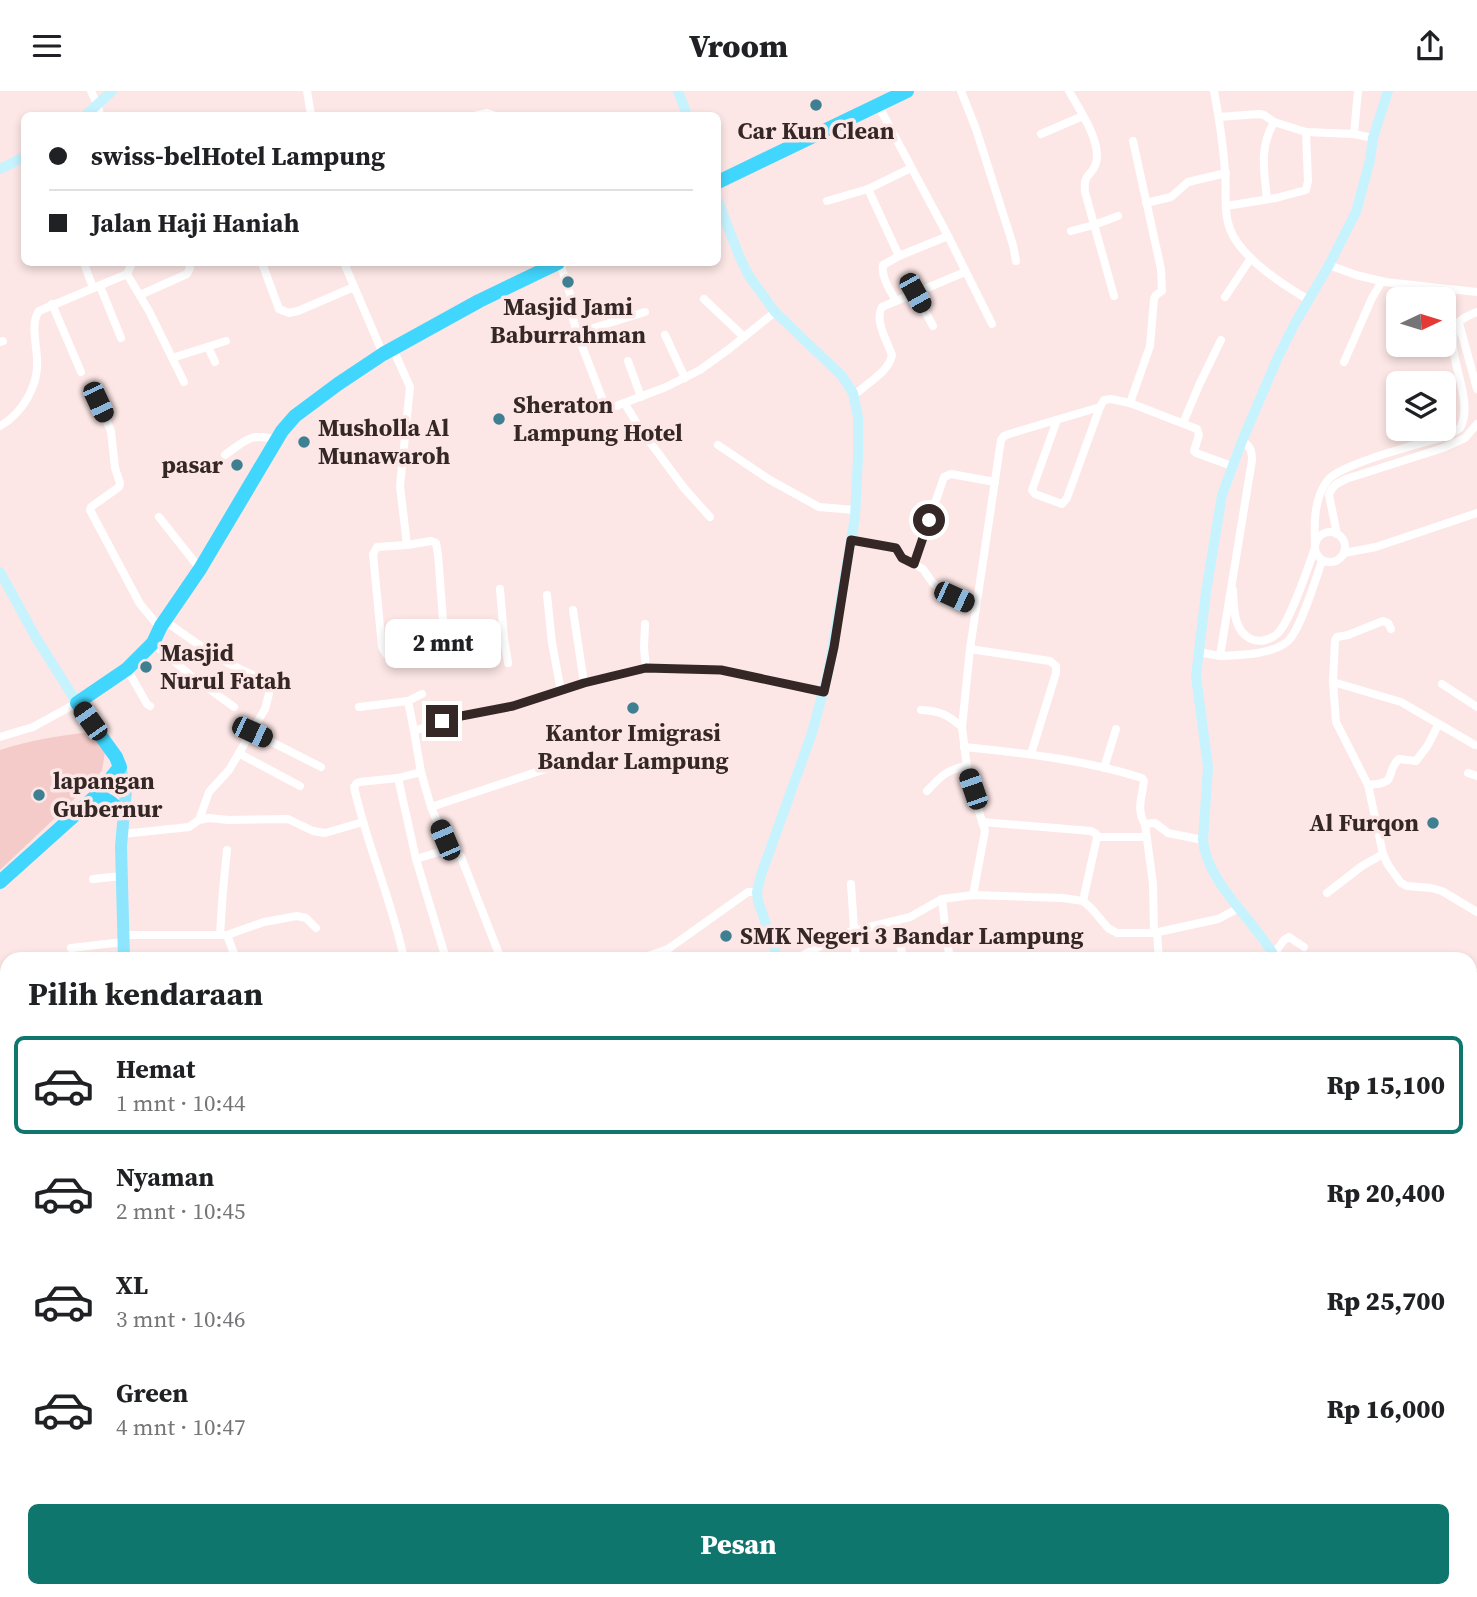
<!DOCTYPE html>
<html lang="id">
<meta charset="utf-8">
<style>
body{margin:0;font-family:"Source Serif 4",serif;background:#f6f6f6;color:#202124;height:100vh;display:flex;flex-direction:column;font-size:26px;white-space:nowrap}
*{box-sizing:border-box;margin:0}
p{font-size:23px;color:#757577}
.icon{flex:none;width:38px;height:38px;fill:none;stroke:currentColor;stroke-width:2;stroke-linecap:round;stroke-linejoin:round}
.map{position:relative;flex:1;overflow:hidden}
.details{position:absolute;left:0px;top:861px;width:1477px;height:646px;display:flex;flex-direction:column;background:#fff;border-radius:21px 21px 0 0;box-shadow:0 4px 10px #0003}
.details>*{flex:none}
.guide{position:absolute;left:21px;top:21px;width:700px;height:154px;border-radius:10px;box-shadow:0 4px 10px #0003;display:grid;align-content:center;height:154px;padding:0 28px;background:#fff}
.needle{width:46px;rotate:86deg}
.buttons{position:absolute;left:1386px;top:196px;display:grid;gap:14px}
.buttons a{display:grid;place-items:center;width:70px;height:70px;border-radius:10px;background:#fff;box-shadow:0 4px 10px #0003;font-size:35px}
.end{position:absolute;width:32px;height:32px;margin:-16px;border:9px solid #342726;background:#fff;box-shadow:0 0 0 4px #fff}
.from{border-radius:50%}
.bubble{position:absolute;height:49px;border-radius:10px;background:#fff;box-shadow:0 4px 10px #0003;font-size:23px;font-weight:800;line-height:49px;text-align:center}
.car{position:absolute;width:21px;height:42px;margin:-21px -10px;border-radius:9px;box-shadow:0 0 5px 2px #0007;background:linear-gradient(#222 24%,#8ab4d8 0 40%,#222 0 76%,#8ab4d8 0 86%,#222 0)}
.guide b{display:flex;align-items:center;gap:24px;height:66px;font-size:26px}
.guide b+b{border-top:2px solid #e0e0e0}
.guide i{width:18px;height:18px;background:#202124}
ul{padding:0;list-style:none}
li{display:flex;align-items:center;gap:21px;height:98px;margin:0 14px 10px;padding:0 14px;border:4px solid transparent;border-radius:10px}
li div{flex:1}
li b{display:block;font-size:26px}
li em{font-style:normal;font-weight:800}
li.on{border-color:#0f766e}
li>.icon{width:63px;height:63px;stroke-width:1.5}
h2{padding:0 28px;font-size:32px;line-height:84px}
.action{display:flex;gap:14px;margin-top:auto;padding:14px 28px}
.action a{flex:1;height:80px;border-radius:10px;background:#0f766e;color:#fff;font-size:28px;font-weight:800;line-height:80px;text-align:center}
header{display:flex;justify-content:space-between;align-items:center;height:91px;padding:0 28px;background:#fff;font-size:32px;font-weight:800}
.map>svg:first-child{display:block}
.green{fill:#f4cbc9}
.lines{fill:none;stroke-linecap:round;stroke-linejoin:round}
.street{stroke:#fff;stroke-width:8}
.secondary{stroke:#c6f3fe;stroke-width:10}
.primary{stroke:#8de6fe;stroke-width:12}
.highway{stroke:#41d6fd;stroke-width:14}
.route{stroke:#342726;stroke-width:9}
.poi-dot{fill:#3f7f92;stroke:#fce7e6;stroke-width:2.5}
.labels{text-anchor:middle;stroke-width:7;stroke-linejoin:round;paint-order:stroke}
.poi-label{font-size:24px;font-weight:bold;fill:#342726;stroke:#fce7e6;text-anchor:start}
</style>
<header><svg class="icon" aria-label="menu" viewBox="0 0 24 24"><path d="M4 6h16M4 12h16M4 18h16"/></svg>Vroom<svg class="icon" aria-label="share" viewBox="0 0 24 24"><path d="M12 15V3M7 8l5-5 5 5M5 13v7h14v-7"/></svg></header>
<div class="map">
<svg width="1477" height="1506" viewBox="0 0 1477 1506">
<rect width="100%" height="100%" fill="#fce7e6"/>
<path class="green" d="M93,641L105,661L102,680L55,727L0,779V659C30,649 61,644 93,641Z"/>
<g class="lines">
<g class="street">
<path d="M91,0L98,15L100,24"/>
<path d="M307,0L311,24"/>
<path d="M961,0L976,38L1013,154L1016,170"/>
<path d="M1069,0C1079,18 1102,51 1096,72C1092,86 1083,81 1085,101L1114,205"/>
<path d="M1214,0C1219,26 1223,53 1225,80C1227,99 1223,120 1230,138C1241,167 1283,194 1309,209"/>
<path d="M878,14L948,145L992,233"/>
<path d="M478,24L487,22L493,24"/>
<path d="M1219,26L1259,23L1264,24L1274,31L1306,41L1354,43L1373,47"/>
<path d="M1041,43L1083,25"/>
<path d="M1354,43L1358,0"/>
<path d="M868,98L899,165L948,145"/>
<path d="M1267,108C1264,79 1259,57 1274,31"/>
<path d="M827,110L868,98L911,77"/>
<path d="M1146,112L1171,106L1188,91L1226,82"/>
<path d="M1226,115L1276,107L1306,99L1308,90L1306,41"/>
<path d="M1071,140L1094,134L1118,125"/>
<path d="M84,172L93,197"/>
<path d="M262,172L279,218L289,222L298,220L354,196"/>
<path d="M344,172L383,263"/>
<path d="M560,172L571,206V221L577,242L605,315L611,317L666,296L700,279L729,258L775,221"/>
<path d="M1329,174L1356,184L1385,191L1477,201"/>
<path d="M127,183L149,220L184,291"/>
<path d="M100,195L121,247"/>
<path d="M915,202L933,235"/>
<path d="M140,204L187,183L190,177L189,172"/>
<path d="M1225,206L1251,167"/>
<path d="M704,208L744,246"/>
<path d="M896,210C890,199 881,186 883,174L899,165"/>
<path d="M52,213L81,281"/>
<path d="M1459,232L1477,298"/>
<path d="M577,242L645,221"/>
<path d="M665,244L685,287"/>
<path d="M0,251L3,250"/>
<path d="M208,256L215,271"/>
<path d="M393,258L410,296L400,395L407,454"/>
<path d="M172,267L226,250"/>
<path d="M628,270L641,306"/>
<path d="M1344,271L1372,207L1382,190"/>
<path d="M853,302L858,301C870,290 889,280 892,264C887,250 874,229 882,216L965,181"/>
<path d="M98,311L111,340L115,377L120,392L119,396L91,416L90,419L140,513L155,531L161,535"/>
<path d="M1130,312L1150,255L1154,208L1156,204L1162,200L1161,178L1133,50"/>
<path d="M625,313L641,339L684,397L710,426"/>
<path d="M1057,329L1032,399L1035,403L1062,413L1067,407L1100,316"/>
<path d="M1183,332L1200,292L1221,249"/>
<path d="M0,335C22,323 39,294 37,269C37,254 30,232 39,220L127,183L132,172"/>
<path d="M1242,350C1250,354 1252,360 1252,369L1220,565C1240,564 1272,564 1288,550C1300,540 1316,487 1322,470"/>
<path d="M718,354L770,389L819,416L855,419"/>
<path d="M225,364C246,349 250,341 277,349"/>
<path d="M159,426L200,478"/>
<circle cx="1330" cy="456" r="15"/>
<path d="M1337,443L1329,404C1332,394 1338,392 1346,388L1443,357L1465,347L1477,333"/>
<path d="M851,449L896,457L903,467L923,478L932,491L944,502L976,517"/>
<path d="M1315,452C1314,432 1314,406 1328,389C1341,373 1416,354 1440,347C1446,344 1454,342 1460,337C1477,308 1440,258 1458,232C1463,226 1470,224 1477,221"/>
<path d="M1344,462L1376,456L1477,422"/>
<path d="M914,473L944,386L951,383L995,391"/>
<path d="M500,498L504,547L508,572"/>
<path d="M1233,499C1234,516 1233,540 1251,548C1259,552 1270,549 1277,543C1290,532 1308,476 1315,457"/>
<path d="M547,504L552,552L561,600"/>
<path d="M573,519L584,592"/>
<path d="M165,530C199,554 232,579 272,591L265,618L229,679L209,701L199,729"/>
<path d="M645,533L644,557L646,577"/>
<path d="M1391,538L1388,532L1383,530L1348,544L1337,546L1335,549L1333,591L1336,631L1368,694L1383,763L1388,774L1401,792L1407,795L1431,797L1442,800L1477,821"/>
<path d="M153,552L190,584L234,616"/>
<path d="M445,556L438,463L436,452L431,450L407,454L377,456L373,463L382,556L386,563L390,565L504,547"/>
<path d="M970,558L1050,570L1056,575V582L1031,663"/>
<path d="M1198,561L1220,565"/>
<path d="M127,578L147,613L150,615"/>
<path d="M1333,591L1401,611L1475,654"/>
<path d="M1442,593L1477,616"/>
<path d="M408,610L414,640"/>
<path d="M359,616L408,610L422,603"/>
<path d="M921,619C941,620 948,624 962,636"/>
<path d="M252,641L321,676"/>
<path d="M0,646L33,636L77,612"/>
<path d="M964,656C1024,662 1085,669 1142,687L1144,690C1142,706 1136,719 1145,733"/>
<path d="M240,663L300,695"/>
<path d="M1104,677L1116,638"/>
<path d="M1468,682L1477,685"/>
<path d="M398,687L416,768L446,868"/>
<path d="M1368,694C1401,692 1383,683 1399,668L1416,670L1428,654L1438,634"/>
<path d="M927,700C941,685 946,679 967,675"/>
<path d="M431,716L576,668"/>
<path d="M982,731L1091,740L1096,743L1097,746L1083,810"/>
<path d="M123,743L189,736L199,729L209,727L228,729L288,728L313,740L325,742L363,731"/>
<path d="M1097,746H1146"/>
<path d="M416,768L452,757"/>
<path d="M93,788L122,785"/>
<path d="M851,793L856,868"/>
<path d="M1327,802L1362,775L1383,763"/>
<path d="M973,804L985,740L968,685L962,636L970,558L1001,349L1004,345L1009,343L1100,316L1104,309L1111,308L1130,312L1197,338L1199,344L1194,360L1196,362L1232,375"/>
<path d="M942,808L946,844L950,868"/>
<path d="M896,831L903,868"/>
<path d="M1154,842L1153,793L1145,733L1155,732L1168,742L1203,749"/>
<path d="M1157,842L1159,868"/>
<path d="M122,844H227L264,831L297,825L306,827L316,837"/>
<path d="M220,844L223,799L227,759"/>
<path d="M227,844L236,868"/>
<path d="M71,857L123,851"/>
<path d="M1274,863L1284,849L1289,846L1304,856"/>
<path d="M404,868C392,809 367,755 354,696L357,692L360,691L398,687L421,681"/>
<path d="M501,868L461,766L445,749L431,716L421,681L414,640L456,626L513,615L584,592L646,577L721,579L824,601"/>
<path d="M629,868L648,865L668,858L748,801H757"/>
<path d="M795,868L849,841L910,826L942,808L973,804L1063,807L1083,810L1091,817L1108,837L1117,842H1154L1218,828L1239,817"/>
<path d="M0,1044L7,1043"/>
<path d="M0,1191L3,1175"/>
<path d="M1470,1226L1477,1227"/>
<path d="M0,1288L7,1289"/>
<path d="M1470,1340H1477"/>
<path d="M1470,1432L1477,1433"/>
<path d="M1470,1486L1477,1487"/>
<path d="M1322,1500L1341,1506"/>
<path d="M132,1506V1500"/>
<path d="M958,1506L963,1500"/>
<path d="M1083,1506L1086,1500"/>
</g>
<g class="secondary">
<path d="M678,0L687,24"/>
<path d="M86,24L112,0"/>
<path d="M0,78L24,66"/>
<path d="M718,110L740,167L749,185L775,221L842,285L853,302L858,326V366L855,426L828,582L812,642L761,784L757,801L758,810L778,868"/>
<path d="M0,481L35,545L77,612"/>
<path d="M1276,868C1257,832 1206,791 1203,749L1208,676L1196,585L1206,501L1222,404L1242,350L1278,266L1294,234L1329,174L1356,121L1370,69L1373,47L1388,0"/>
<path d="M1470,903L1477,911"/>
<path d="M1470,1021L1477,975"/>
<path d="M1465,1500V1506"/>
<path d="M991,1506L995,1500"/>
</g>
<g class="primary">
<path d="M120,676L126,700L121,755L124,868"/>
<path d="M1470,892L1477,886"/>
<path d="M1470,952L1477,949"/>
<path d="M37,1506L38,1500"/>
<path d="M400,1506L410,1500"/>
</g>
<g class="highway">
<path d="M718,91L907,0"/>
<path d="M97,704L110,711L125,723"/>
<path d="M0,791L97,704L120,676L116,666L77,612L127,578L153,552L161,535L200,478L282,340L295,325L338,293L383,263L479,210L558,172"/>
</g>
</g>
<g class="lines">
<path class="route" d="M442,630L456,626L513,615L584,592L646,577L721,579L824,601L834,556L851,449L896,457L902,467L914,473L929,429"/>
</g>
<g class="poi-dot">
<circle cx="816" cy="14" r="7"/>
<circle cx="568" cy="191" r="7"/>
<circle cx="499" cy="328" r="7"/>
<circle cx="304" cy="351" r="7"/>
<circle cx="237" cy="374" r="7"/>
<circle cx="146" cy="576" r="7"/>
<circle cx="633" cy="617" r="7"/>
<circle cx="39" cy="704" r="7"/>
<circle cx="1433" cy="732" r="7"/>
<circle cx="726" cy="845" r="7"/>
</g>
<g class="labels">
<g class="poi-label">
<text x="816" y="48" text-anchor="middle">Car Kun Clean</text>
<text x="568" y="224" text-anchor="middle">Masjid Jami<tspan x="568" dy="28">Baburrahman</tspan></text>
<text x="513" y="322">Sheraton<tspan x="513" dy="28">Lampung Hotel</tspan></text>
<text x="318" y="345">Musholla Al<tspan x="318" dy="28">Munawaroh</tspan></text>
<text x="223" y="382" text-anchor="end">pasar</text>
<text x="160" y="570">Masjid<tspan x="160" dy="28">Nurul Fatah</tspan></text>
<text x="633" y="650" text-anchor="middle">Kantor Imigrasi<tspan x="633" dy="28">Bandar Lampung</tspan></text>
<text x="53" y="698">lapangan<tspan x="53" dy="28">Gubernur</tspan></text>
<text x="1419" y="740" text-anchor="end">Al Furqon</text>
<text x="740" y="853">SMK Negeri 3 Bandar Lampung</text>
</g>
</g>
</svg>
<div class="buttons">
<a><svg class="needle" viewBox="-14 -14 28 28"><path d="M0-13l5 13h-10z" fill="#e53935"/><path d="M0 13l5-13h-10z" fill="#757577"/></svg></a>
<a><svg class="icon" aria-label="layers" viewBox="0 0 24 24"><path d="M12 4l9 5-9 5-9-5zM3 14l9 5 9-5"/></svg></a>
</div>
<i class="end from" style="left:929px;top:429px"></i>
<i class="end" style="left:442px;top:630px"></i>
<div class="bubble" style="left:385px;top:528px;width:116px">2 mnt</div>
<i class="car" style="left:915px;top:202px;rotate:151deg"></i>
<i class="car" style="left:98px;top:311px;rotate:155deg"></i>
<i class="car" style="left:954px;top:506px;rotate:115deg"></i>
<i class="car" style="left:90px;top:630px;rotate:325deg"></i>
<i class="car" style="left:252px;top:641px;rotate:115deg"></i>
<i class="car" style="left:973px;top:698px;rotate:341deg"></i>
<i class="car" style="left:445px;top:749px;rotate:337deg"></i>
<div class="guide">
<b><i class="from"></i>swiss-belHotel Lampung</b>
<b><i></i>Jalan Haji Haniah</b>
</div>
<section class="details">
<h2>Pilih kendaraan</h2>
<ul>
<li class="on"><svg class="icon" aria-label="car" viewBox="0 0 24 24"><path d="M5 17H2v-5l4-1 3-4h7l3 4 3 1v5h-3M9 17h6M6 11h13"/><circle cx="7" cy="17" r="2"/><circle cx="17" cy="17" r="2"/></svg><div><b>Hemat</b><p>1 mnt · 10:44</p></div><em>Rp 15,100</em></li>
<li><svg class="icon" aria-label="car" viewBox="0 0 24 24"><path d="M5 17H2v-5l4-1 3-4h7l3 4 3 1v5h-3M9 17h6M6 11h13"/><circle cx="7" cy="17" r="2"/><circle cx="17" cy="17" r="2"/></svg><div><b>Nyaman</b><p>2 mnt · 10:45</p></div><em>Rp 20,400</em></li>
<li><svg class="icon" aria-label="car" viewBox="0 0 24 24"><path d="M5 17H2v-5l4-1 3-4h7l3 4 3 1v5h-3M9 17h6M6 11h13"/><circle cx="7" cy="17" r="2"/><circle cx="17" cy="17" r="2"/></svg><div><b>XL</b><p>3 mnt · 10:46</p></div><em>Rp 25,700</em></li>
<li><svg class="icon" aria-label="car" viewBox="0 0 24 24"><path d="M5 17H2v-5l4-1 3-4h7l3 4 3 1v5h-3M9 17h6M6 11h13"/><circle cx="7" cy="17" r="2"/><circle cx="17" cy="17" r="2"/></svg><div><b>Green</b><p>4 mnt · 10:47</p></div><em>Rp 16,000</em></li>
</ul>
<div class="action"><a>Pesan</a></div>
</section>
</div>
